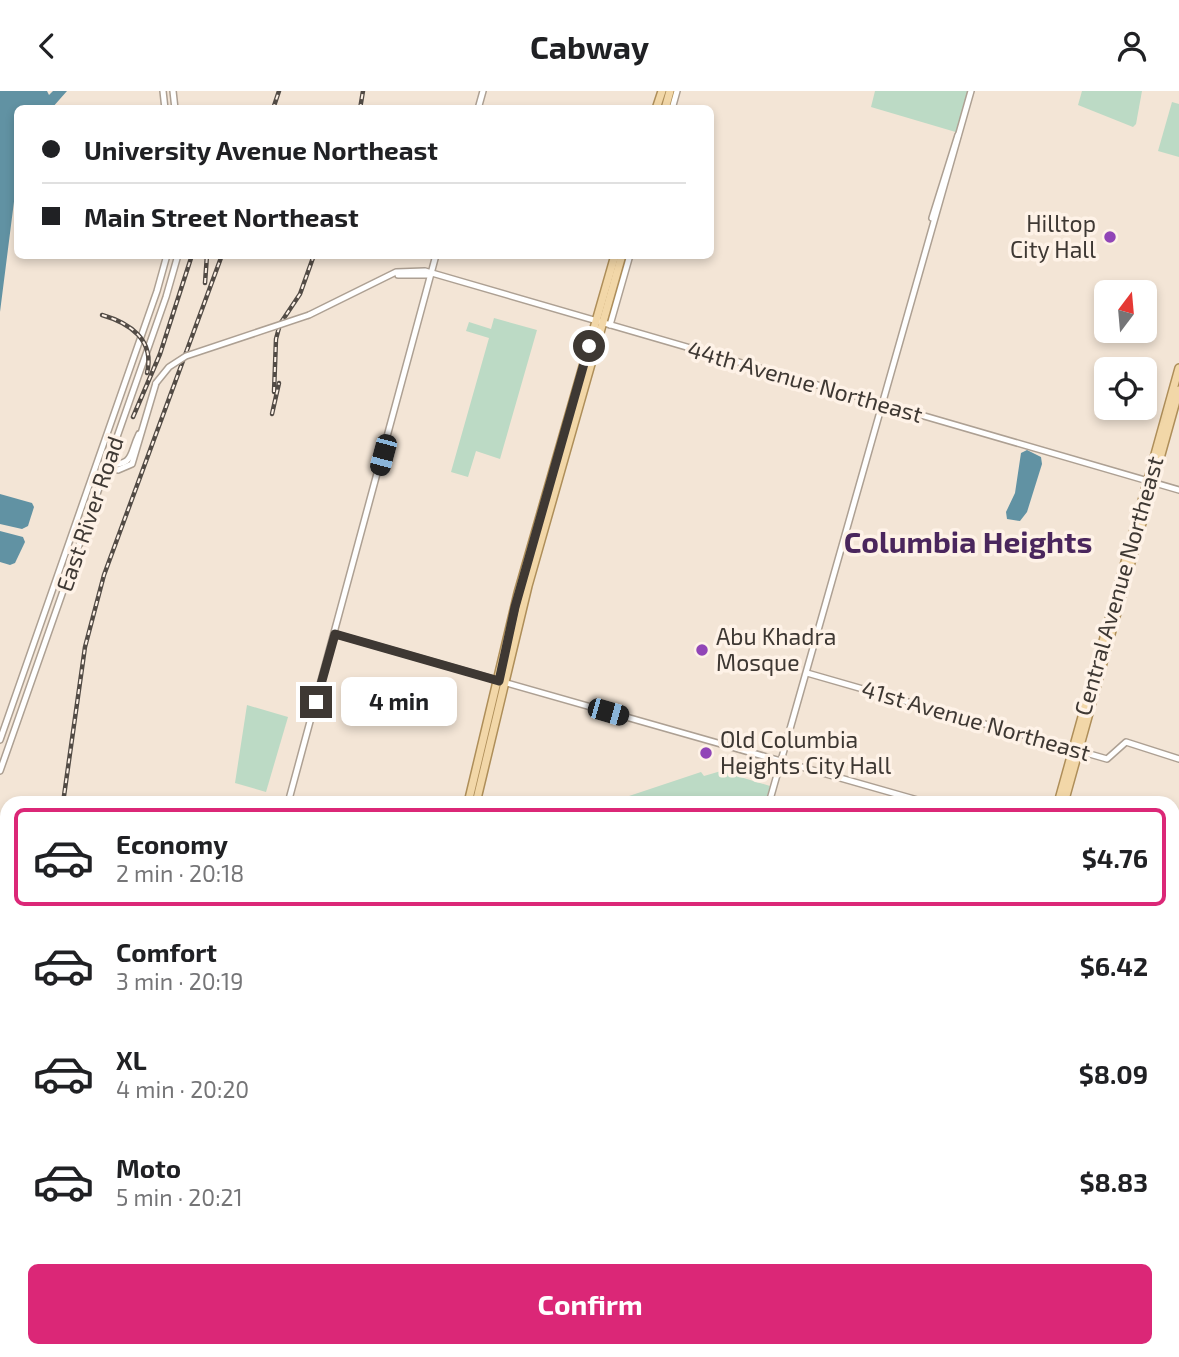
<!DOCTYPE html>
<meta charset="utf-8">
<style>
body{margin:0;font-family:"Exo 2",sans-serif;background:#f6f6f6;color:#202124;height:100vh;display:flex;flex-direction:column;font-size:26px;white-space:nowrap}
*{box-sizing:border-box;margin:0}
p{font-size:23px;color:#757577}
.icon{flex:none;width:38px;height:38px;fill:none;stroke:currentColor;stroke-width:2;stroke-linecap:round;stroke-linejoin:round}
.map{position:relative;flex:1;overflow:hidden}
.side{position:absolute;left:0px;top:705px;width:1180px;height:562px;display:flex;flex-direction:column;background:#fff;border-radius:21px 21px 0 0;box-shadow:0 4px 10px #0003}
.side>*{flex:none}
.guide{position:absolute;left:14px;top:14px;width:700px;height:154px;border-radius:10px;box-shadow:0 4px 10px #0003;display:grid;align-content:center;height:154px;padding:0 28px;background:#fff}
.needle{width:46px;rotate:16deg}
.tools{position:absolute;left:1094px;top:189px;display:grid;gap:14px}
.tools a{display:grid;place-items:center;width:63px;height:63px;border-radius:10px;background:#fff;box-shadow:0 4px 10px #0003;font-size:35px}
.end{position:absolute;width:32px;height:32px;margin:-16px;border:9px solid #3e3833;background:#fff;box-shadow:0 0 0 4px #fff}
.from{border-radius:50%}
.bubble{position:absolute;height:49px;border-radius:10px;background:#fff;box-shadow:0 4px 10px #0003;font-size:23px;font-weight:700;line-height:49px;text-align:center}
.car{position:absolute;width:21px;height:42px;margin:-21px -10px;border-radius:9px;box-shadow:0 0 5px 2px #0007;background:linear-gradient(#222 24%,#8ab4d8 0 40%,#222 0 76%,#8ab4d8 0 86%,#222 0)}
.guide b{display:flex;align-items:center;gap:24px;height:66px;font-size:26px}
.guide b+b{border-top:2px solid #e0e0e0}
.guide i{width:18px;height:18px;background:#202124}
ul{padding:12px 0 0;list-style:none}
li{display:flex;align-items:center;gap:21px;height:98px;margin:0 14px 10px;padding:0 14px;border:4px solid transparent;border-radius:10px}
li div{flex:1}
li b{display:block;font-size:26px}
li em{font-style:normal;font-weight:700}
li.current{border-color:#db2777}
li>.icon{width:63px;height:63px;stroke-width:1.5}
.action{display:flex;gap:14px;margin-top:auto;padding:14px 28px}
.action a{flex:1;height:80px;border-radius:10px;background:#db2777;color:#fff;font-size:28px;font-weight:700;line-height:80px;text-align:center}
header{display:flex;justify-content:space-between;align-items:center;height:91px;padding:0 28px;background:#fff;font-size:32px;font-weight:700}
.map>svg:first-child{display:block}
.green{fill:#bcdac5}
.water{fill:#6192a3}
.lines{fill:none;stroke-linecap:round;stroke-linejoin:round}
.minor-casing{stroke:#ada093;stroke-width:8}
.major-casing{stroke:#ae8e59;stroke-width:10}
.minor{stroke:#fff;stroke-width:5}
.major{stroke:#f2d7a8;stroke-width:7}
.rail-casing{stroke:#524b45;stroke-width:4.5}
.rail{stroke:#fef2e7;stroke-width:2;stroke-dasharray:5;stroke-linecap:butt}
.minor-bridge-casing{stroke:#ada093;stroke-width:8;stroke-linecap:butt}
.minor-bridge{stroke:#fff;stroke-width:5}
.route{stroke:#3e3833;stroke-width:9}
.poi-dot{fill:#9145b7;stroke:#fef2e7;stroke-width:2.5}
.labels{text-anchor:middle;stroke-width:7;stroke-linejoin:round;paint-order:stroke}
.poi-label{font-size:23px;fill:#3e3833;stroke:#fef2e7;text-anchor:start}
.street-label{font-size:23px;fill:#3e3833;stroke:#fef2e7}
.district-label{font-size:30px;font-weight:bold;fill:#4a265d;stroke:#fef2e7}
</style>
<header><svg class="icon" aria-label="back" viewBox="0 0 24 24"><path d="M15 5l-7 7 7 7"/></svg>Cabway<svg class="icon" aria-label="person" viewBox="0 0 24 24"><circle cx="12" cy="8" r="4"/><path d="M4 21q1-7 8-7t8 7"/></svg></header>
<div class="map">
<svg width="1179" height="1266" viewBox="0 0 1179 1266">
<rect width="100%" height="100%" fill="#f3e5d6"/>
<g class="green">
<path d="M875,0H971L959,42L871,16Z"/>
<path d="M1082,0H1142L1136,33L1133,36L1078,14Z"/>
<path d="M1172,11L1179,13V66L1158,60Z"/>
<path d="M494,227L537,239L500,368L476,360L468,386L451,381L489,247L466,240L469,231L491,238Z"/>
<path d="M247,614L288,626L266,701L235,692Z"/>
<path d="M721,680L770,695L765,712H608L701,681L704,685Z"/>
<path d="M424,1260H620L628,1266H423Z"/>
<path d="M628,1260H739L736,1266H637Z"/>
<path d="M746,1260H895L893,1266H744Z"/>
</g>
<g class="water">
<path d="M0,0H47L49,4L53,0H67L52,17L18,18L17,87L0,221Z"/>
<path d="M1027,359L1041,366L1042,373L1027,421L1020,430L1007,428L1006,421L1015,402L1021,362Z"/>
<path d="M0,403L32,412L34,416L28,435L22,438L0,433Z"/>
<path d="M0,440L23,446L25,451L15,472L10,474L0,471Z"/>
</g>
<g class="lines">
<g class="minor-casing">
<g id="minor">
<path d="M163,0L165,18"/>
<path d="M173,0L175,18"/>
<path d="M478,18L483,0"/>
<path d="M672,18L677,0"/>
<path d="M932,127L958,44"/>
<path d="M398,184H430"/>
<path d="M309,224L396,181L425,180L1179,399"/>
<path d="M610,234L630,164"/>
<path d="M103,374L118,379L132,373L156,292"/>
<path d="M106,375C136,372 128,366 139,343"/>
<path d="M335,543L928,712"/>
<path d="M807,582L1107,668L1126,651L1179,668"/>
<path d="M0,649L157,200L167,164"/>
<path d="M0,680L166,206L178,164"/>
<path d="M288,712L436,164"/>
<path d="M769,712L971,0"/>
<path d="M1172,783L1179,785"/>
<path d="M1172,882L1179,879"/>
<path d="M1172,1070L1179,1072"/>
<path d="M0,1161L7,1163"/>
<path d="M348,1260L369,1266"/>
<path d="M420,1266L421,1260"/>
</g>
</g>
<g class="major-casing">
<g id="major">
<path d="M656,18L662,0"/>
<path d="M665,18L670,0"/>
<path d="M468,712L518,502L615,164"/>
<path d="M476,712L528,495L622,164"/>
<path d="M1058,712L1179,277"/>
<path d="M1064,712L1179,299"/>
<path d="M272,1266V1260"/>
<path d="M279,1266L280,1260"/>
<path d="M899,1266L901,1260"/>
<path d="M905,1266L906,1260"/>
</g>
</g>
<use href="#minor" class="minor"/>
<use href="#major" class="major"/>
<g class="rail-casing">
<g id="rail">
<path d="M273,18L279,0"/>
<path d="M360,18L363,0"/>
<path d="M205,192L207,164"/>
<path d="M102,224C130,232 155,249 147,282"/>
<path d="M274,301L276,248L280,233L300,203L314,164"/>
<path d="M272,323L279,292"/>
<path d="M133,326L160,263L192,164"/>
<path d="M63,712L85,556L104,484L222,164"/>
<path d="M0,1032L7,1034"/>
<path d="M0,1067L7,1069"/>
<path d="M1172,1146L1179,1149"/>
<path d="M109,1260V1266"/>
<path d="M129,1260L130,1266"/>
</g>
</g>
<use href="#rail" class="rail"/>
<g class="minor-bridge-casing">
<path id="minor-bridge" d="M156,292L169,276L186,265L309,224"/>
</g>
<use href="#minor-bridge" class="minor-bridge"/>
</g>
<g class="lines">
<path class="route" d="M316,611L335,543L499,590L515,516L589,255"/>
</g>
<g class="poi-dot">
<circle cx="1110" cy="146" r="7"/>
<circle cx="702" cy="559" r="7"/>
<circle cx="706" cy="662" r="7"/>
</g>
<g class="labels">
<g class="poi-label">
<text x="1096" y="141" text-anchor="end">Hilltop<tspan x="1096" dy="26">City Hall</tspan></text>
<text x="716" y="554">Abu Khadra<tspan x="716" dy="26">Mosque</tspan></text>
<text x="720" y="657">Old Columbia<tspan x="720" dy="26">Heights City Hall</tspan></text>
</g>
<g class="street-label">
<text transform="translate(805 291) rotate(16)" y="8">44th Avenue Northeast</text>
<text transform="translate(90 423) rotate(-71)" y="8">East River Road</text>
<text transform="translate(1119 495) rotate(-74)" y="8">Central Avenue Northeast</text>
<text transform="translate(976 630) rotate(16)" y="8">41st Avenue Northeast</text>
</g>
<g class="district-label">
<text x="968" y="462">Columbia Heights</text>
</g>
</g>
</svg>
<div class="tools">
<a><svg class="needle" viewBox="-14 -14 28 28"><path d="M0-13l5 13h-10z" fill="#e53935"/><path d="M0 13l5-13h-10z" fill="#757577"/></svg></a>
<a><svg class="icon" aria-label="locate" viewBox="0 0 24 24"><circle cx="12" cy="12" r="6"/><path d="M12 2v4M12 18v4M2 12h4M18 12h4"/></svg></a>
</div>
<i class="end from" style="left:589px;top:255px"></i>
<i class="end" style="left:316px;top:611px"></i>
<div class="bubble" style="left:341px;top:586px;width:116px">4 min</div>
<i class="car" style="left:383px;top:364px;rotate:195deg"></i>
<i class="car" style="left:608px;top:621px;rotate:106deg"></i>
<div class="guide">
<b><i class="from"></i>University Avenue Northeast</b>
<b><i></i>Main Street Northeast</b>
</div>
<section class="side">
<ul>
<li class="current"><svg class="icon" aria-label="car" viewBox="0 0 24 24"><path d="M5 17H2v-5l4-1 3-4h7l3 4 3 1v5h-3M9 17h6M6 11h13"/><circle cx="7" cy="17" r="2"/><circle cx="17" cy="17" r="2"/></svg><div><b>Economy</b><p>2 min · 20:18</p></div><em>$4.76</em></li>
<li><svg class="icon" aria-label="car" viewBox="0 0 24 24"><path d="M5 17H2v-5l4-1 3-4h7l3 4 3 1v5h-3M9 17h6M6 11h13"/><circle cx="7" cy="17" r="2"/><circle cx="17" cy="17" r="2"/></svg><div><b>Comfort</b><p>3 min · 20:19</p></div><em>$6.42</em></li>
<li><svg class="icon" aria-label="car" viewBox="0 0 24 24"><path d="M5 17H2v-5l4-1 3-4h7l3 4 3 1v5h-3M9 17h6M6 11h13"/><circle cx="7" cy="17" r="2"/><circle cx="17" cy="17" r="2"/></svg><div><b>XL</b><p>4 min · 20:20</p></div><em>$8.09</em></li>
<li><svg class="icon" aria-label="car" viewBox="0 0 24 24"><path d="M5 17H2v-5l4-1 3-4h7l3 4 3 1v5h-3M9 17h6M6 11h13"/><circle cx="7" cy="17" r="2"/><circle cx="17" cy="17" r="2"/></svg><div><b>Moto</b><p>5 min · 20:21</p></div><em>$8.83</em></li>
</ul>
<div class="action"><a>Confirm</a></div>
</section>
</div>
